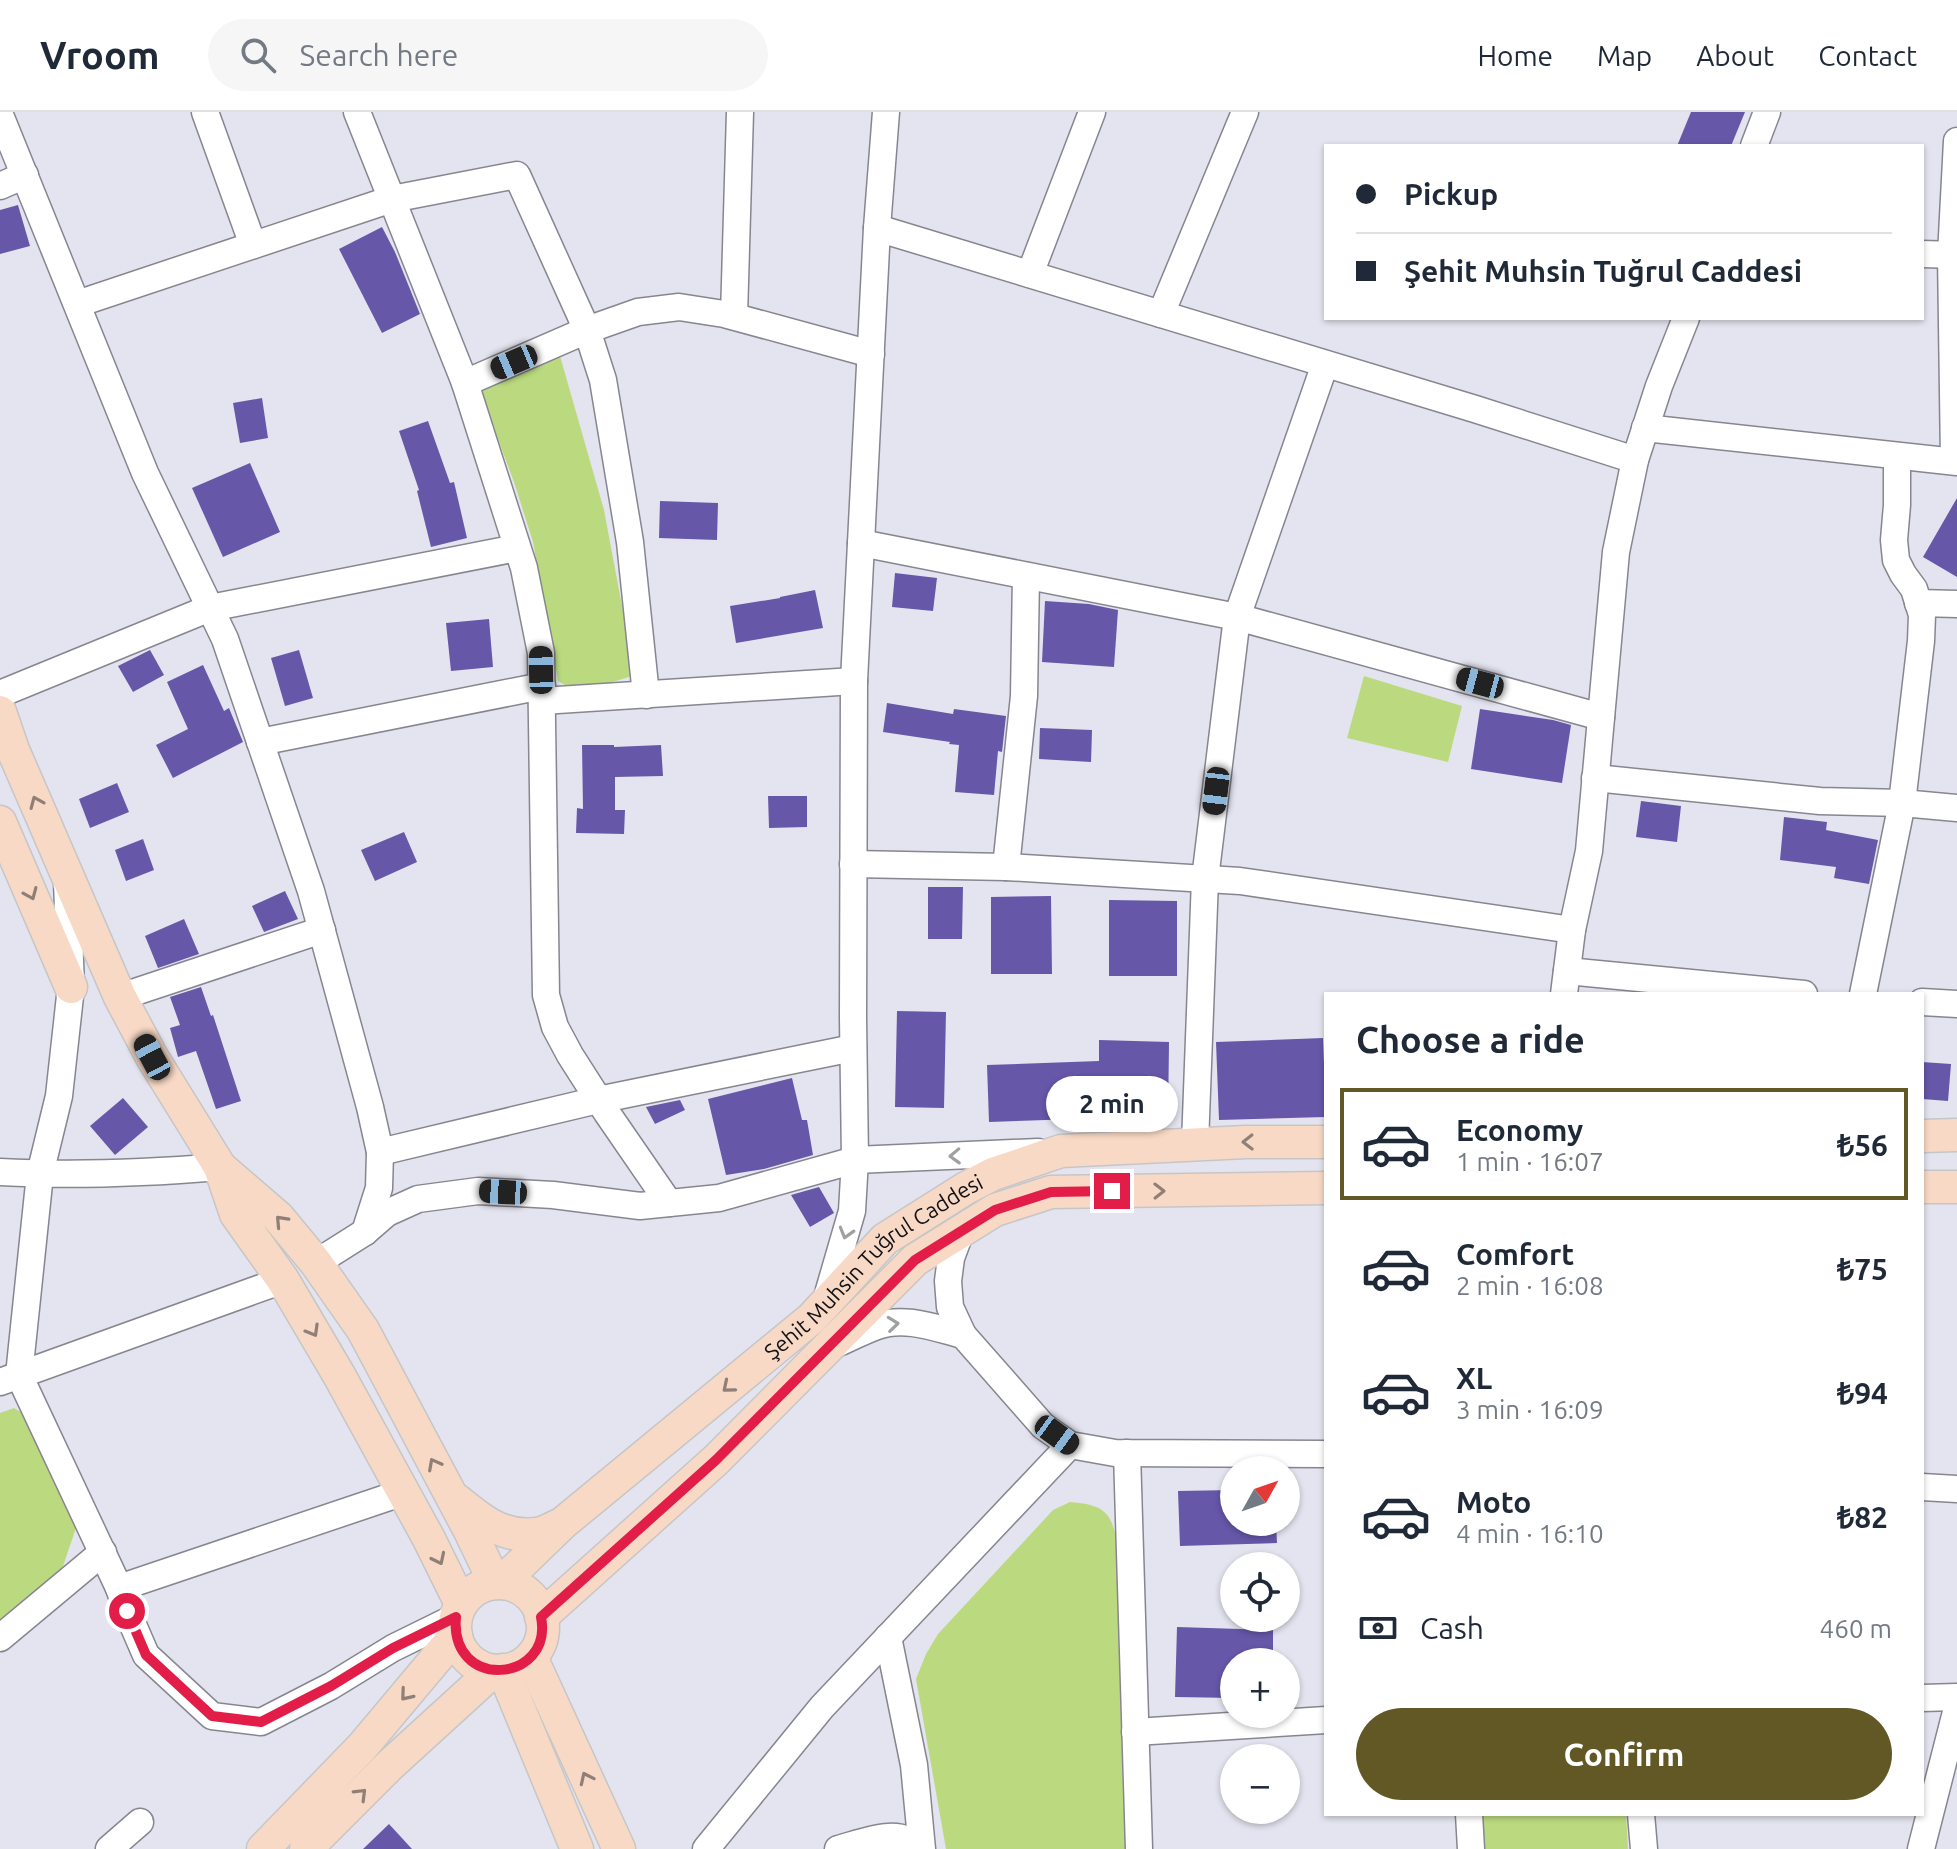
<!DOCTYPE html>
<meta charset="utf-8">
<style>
body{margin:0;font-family:Ubuntu,sans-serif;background:#f6f6f7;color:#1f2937;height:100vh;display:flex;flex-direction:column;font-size:30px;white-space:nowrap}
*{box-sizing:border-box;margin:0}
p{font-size:26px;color:#747a83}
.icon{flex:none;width:44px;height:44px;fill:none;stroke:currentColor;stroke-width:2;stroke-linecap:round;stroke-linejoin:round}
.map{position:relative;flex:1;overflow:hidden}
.details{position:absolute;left:1324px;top:880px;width:600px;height:824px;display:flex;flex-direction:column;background:#fff;border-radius:0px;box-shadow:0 2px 6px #0004}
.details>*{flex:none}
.hud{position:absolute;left:1324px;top:32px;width:600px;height:176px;border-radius:0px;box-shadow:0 2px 6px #0004;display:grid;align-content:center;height:176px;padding:0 32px;background:#fff}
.needle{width:52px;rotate:50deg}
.controls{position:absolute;left:1220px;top:1344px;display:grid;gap:16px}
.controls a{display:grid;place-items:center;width:80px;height:80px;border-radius:50%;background:#fff;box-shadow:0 2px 6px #0004;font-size:40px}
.end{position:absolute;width:36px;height:36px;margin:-18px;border:10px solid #e11d48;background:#fff;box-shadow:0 0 0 4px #fff}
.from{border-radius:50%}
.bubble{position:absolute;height:56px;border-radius:28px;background:#fff;box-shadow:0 2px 6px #0004;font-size:26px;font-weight:700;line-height:56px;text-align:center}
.car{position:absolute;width:24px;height:48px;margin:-24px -12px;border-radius:10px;box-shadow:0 0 6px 2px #0007;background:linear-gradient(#222 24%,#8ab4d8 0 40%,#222 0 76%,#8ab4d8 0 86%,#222 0)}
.hud b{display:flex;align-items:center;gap:28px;height:76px;font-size:30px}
.hud b+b{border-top:2px solid #e0e1e3}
.hud i{width:20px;height:20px;background:#1f2937}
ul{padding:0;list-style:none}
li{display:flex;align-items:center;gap:24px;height:112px;margin:0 16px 12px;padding:0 16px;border:4px solid transparent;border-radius:0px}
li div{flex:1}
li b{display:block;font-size:30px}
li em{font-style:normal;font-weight:700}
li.active{border-color:#625825}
li>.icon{width:72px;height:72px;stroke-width:1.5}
h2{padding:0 32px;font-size:36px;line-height:96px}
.pay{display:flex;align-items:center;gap:20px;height:88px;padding:0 32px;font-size:30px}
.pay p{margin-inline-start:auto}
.primary-button{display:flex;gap:16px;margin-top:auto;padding:16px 32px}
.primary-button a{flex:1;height:92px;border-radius:48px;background:#625825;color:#fff;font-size:32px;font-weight:700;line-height:92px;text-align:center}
header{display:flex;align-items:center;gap:48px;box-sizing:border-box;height:112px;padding:0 40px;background:#fff;border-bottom:2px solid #e0e1e3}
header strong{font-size:38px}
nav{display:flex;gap:44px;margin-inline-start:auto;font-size:28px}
.search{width:560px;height:72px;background:#f6f6f7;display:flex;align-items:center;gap:20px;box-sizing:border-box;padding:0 28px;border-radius:44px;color:#747a83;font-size:30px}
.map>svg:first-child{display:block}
.green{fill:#bbda7f}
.building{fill:#6757a9}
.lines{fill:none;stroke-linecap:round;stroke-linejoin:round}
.minor-casing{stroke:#868691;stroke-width:29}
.major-casing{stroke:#c6c6c7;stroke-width:35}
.minor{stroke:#fff;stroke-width:26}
.major{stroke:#f8d9c5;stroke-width:32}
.oneway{stroke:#907f76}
.oneway2{stroke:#a0a0a1}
.route{stroke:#e11d48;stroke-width:10}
.labels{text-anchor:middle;stroke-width:6;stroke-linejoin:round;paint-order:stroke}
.street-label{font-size:22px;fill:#111115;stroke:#e4e4f0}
</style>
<header>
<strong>Vroom</strong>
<div class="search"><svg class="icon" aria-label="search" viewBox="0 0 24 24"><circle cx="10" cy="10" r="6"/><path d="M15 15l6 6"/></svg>Search here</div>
<nav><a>Home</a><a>Map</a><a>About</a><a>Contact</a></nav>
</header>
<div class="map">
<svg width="1957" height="1737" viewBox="0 0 1957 1737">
<rect width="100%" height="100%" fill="#e4e4f0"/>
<g class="green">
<path d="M560,244L604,398L635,563L600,574L570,576L558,569L533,430L514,370L479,277Z"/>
<path d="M1364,564L1462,594L1448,650L1347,626Z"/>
<path d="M14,1296L29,1305L76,1416L62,1457L0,1513V1301Z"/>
<path d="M1070,1390C1106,1393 1112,1401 1118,1435L1127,1737H946L916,1567L926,1542L938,1522L1053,1398Z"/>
<path d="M1482,1702H1626L1628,1737H1484Z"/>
</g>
<g class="building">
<path d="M1691,0H1745L1731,34H1677Z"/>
<path d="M18,93L30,134L0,142V98Z"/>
<path d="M382,115L395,140L420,202L382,221L339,137Z"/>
<path d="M262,286L268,326L240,331L233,291Z"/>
<path d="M428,309L450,371L454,370L467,426L431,435L417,379L419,378L399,319Z"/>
<path d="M250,351L280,420L223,445L192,376Z"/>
<path d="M1957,386V465L1923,445Z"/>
<path d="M660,389L718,391L717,428L659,426Z"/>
<path d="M895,461L937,466L933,499L892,495Z"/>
<path d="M815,478L823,516L736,531L730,494L780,486V485Z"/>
<path d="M1045,489L1089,492L1118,498L1114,555L1042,550Z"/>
<path d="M489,507L493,555L451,559L446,511Z"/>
<path d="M150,538L164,563L133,580L118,554Z"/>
<path d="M299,538L313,586L285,594L271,546Z"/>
<path d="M203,553L224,599L229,596L243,630L173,666L156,633L188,617L167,570Z"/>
<path d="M887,591L953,602L954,597L1006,604L1002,640L998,639L994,683L955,680L959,633L949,632L950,630L883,620Z"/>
<path d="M1480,597L1553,608L1571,613L1562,671L1471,657Z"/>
<path d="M1040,616L1092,618L1091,650L1039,647Z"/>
<path d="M582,633H614V635L661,633L663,664L615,665V698H625L624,722L576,721L577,696L583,697Z"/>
<path d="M117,671L129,700L90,716L79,687Z"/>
<path d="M768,684H807V715L769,716Z"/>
<path d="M1641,689L1681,694L1677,730L1636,725Z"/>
<path d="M1784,705L1827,710L1826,718L1878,728L1869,772L1834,766L1836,755L1780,748Z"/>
<path d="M404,720L417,750L375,769L361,738Z"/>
<path d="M143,727L154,758L126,769L115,738Z"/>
<path d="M928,775H963L962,827H928Z"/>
<path d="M285,779L298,807L264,820L252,794Z"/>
<path d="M1051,784L1052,862H991V785Z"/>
<path d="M1109,788L1177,789V864H1109Z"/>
<path d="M184,807L199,842L158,856L145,824Z"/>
<path d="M201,875L211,904L213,903L241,989L216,997L196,939L178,945L170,916L180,913L170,885Z"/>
<path d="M897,899L946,900L944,996L895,995Z"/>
<path d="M1323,926L1326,1005L1219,1008L1216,930Z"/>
<path d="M1099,928L1169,930L1168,1008L1076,1006V1007L989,1010L987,953L1099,949Z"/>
<path d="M1922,950L1951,952L1948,989L1922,987Z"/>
<path d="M792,966L802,1008H807L813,1043L764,1057L726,1063L708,987Z"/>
<path d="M123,986L148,1015L115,1043L90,1014Z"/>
<path d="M680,988L685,998L655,1012L646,995Z"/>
<path d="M819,1075L834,1101L810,1115L791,1083Z"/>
<path d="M1234,1378V1410H1276L1277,1431L1180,1434L1178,1379Z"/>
<path d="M1177,1515L1273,1518V1550H1234V1586L1175,1585Z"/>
<path d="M389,1712L412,1737H363Z"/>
</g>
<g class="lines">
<g class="minor-casing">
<g id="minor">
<path d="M205,0L253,133"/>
<path d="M357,0L465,271L524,456L541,541L546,883L555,915L570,943L607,1001L669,1091"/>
<path d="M0,3L145,361L225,527L311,779L370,995L380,1040L379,1076L365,1120"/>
<path d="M1754,34L1767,0"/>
<path d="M0,74L25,63"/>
<path d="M877,116L1475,297L1635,348"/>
<path d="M1922,142L1957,143"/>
<path d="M1030,162L1092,0"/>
<path d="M77,192L392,87L517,63L587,218L603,268L630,430L646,583"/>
<path d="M1161,202L1245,0"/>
<path d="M734,204L740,0"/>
<path d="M465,271L587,218L638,200L679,195L724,202L871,242"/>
<path d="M1645,316L1957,350"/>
<path d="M1954,349L1951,143L1957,29"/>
<path d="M861,431L1237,505L1601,605"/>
<path d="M1918,491L1957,492"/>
<path d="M0,582L210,496L517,436"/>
<path d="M542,589L854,569"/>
<path d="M260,630L542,574"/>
<path d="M1595,666L1820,689L1902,691L1957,696"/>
<path d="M853,752L1006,755L1240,769L1572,818"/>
<path d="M1006,755L1024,584L1026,464"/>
<path d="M67,769L71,875L59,984L40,1062L19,1263L119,1476L127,1499L146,1543L212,1604L261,1610L331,1574L393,1536L456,1505"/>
<path d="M1567,859L1804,882"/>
<path d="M1564,882L1572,818L1589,739L1616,440L1635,348L1659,274L1686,206"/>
<path d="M1863,882L1902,691L1921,529L1922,503L1914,477L1903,462L1896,448L1894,428L1897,393V344"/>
<path d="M120,885L322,818"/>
<path d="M1922,890L1957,892"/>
<path d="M1195,1032L1205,767L1237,505L1325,252"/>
<path d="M380,1040L598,988L853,936"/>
<path d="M0,1060C73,1064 147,1061 220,1055"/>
<path d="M961,1119L951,1146L948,1169L950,1195L963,1223L1043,1314L1070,1333L1115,1341L1326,1342"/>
<path d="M316,1151L365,1120L387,1101L418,1087L478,1079L553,1083L640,1094L719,1086L855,1048L1038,1040"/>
<path d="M825,1192L852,1099L855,1048L853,906L854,569L877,116L886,0"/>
<path d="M836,1232C850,1226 863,1219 877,1214C905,1204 935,1216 963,1223"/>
<path d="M0,1270L283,1168"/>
<path d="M1127,1341L1139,1737"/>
<path d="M1922,1375L1957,1377"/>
<path d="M119,1476L404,1380"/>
<path d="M888,1525L914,1653L922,1737"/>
<path d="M0,1526L103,1440"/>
<path d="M1922,1586L1957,1585"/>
<path d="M1135,1620L1326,1608"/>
<path d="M1469,1702L1471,1737"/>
<path d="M1641,1702L1644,1737"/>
<path d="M109,1737L140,1710"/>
<path d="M706,1737L822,1595L1070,1333"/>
<path d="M838,1737C862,1731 901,1713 918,1737"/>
<path d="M1921,1737L1957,1596"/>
</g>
</g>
<g class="major-casing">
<g id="major">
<path d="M0,600L13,638L120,885L152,945L220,1055L236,1102L283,1168L339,1263L429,1427L461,1492"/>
<path d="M0,710L71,875"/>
<path d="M1922,1024L1957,1023"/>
<path d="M220,1055L278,1105L316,1151L363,1218L469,1417L495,1471"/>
<path d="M1922,1075H1957"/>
<path d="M458,1389C481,1408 503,1426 535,1422C543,1422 552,1416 560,1413"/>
<path id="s1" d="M501,1471L563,1411L812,1206L885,1127L966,1076L993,1062L1061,1039L1246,1030H1326"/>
<circle cx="499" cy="1515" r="44"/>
<path d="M541,1505L716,1348L915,1148L995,1098L1051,1080L1326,1076"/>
<path d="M531,1545L619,1737"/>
<path d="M503,1558L577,1737"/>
<path d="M263,1737L362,1635L456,1523"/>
<path d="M306,1737L390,1653L493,1559"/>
</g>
</g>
<use href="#minor" class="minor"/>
<use href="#major" class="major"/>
</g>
<defs><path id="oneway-chevron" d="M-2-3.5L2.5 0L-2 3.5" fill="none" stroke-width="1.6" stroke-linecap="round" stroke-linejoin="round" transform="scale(2)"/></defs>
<g class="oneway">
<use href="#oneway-chevron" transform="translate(36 690) rotate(-113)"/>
<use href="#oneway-chevron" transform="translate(31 782) rotate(67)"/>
<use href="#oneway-chevron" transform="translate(1248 1030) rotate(179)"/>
<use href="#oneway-chevron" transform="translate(1159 1079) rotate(-1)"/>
<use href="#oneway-chevron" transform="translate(281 1109) rotate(-133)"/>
<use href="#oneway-chevron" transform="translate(313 1219) rotate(60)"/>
<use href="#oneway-chevron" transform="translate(728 1275) rotate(140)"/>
<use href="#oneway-chevron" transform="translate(434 1352) rotate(-118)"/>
<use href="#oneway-chevron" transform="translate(439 1447) rotate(64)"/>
<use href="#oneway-chevron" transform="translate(406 1583) rotate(130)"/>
<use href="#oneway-chevron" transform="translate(586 1666) rotate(-115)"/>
<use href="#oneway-chevron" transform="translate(361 1682) rotate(-45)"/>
</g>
<g class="oneway2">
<use href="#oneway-chevron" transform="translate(955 1044) rotate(178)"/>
<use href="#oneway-chevron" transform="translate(846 1121) rotate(106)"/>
<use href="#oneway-chevron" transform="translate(893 1212) rotate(-6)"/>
</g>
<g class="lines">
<path class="route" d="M127,1499L146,1543L212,1604L261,1610L331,1574L393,1536L456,1505C449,1580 554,1571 541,1505L716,1348L915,1148L995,1098L1051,1080L1112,1079"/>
</g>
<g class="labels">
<g class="street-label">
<text dy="8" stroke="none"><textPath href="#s1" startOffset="490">Şehit Muhsin Tuğrul Caddesi</textPath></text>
</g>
</g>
</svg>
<div class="controls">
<a><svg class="needle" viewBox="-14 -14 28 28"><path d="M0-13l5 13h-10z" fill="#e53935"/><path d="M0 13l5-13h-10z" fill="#747a83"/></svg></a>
<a><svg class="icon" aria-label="locate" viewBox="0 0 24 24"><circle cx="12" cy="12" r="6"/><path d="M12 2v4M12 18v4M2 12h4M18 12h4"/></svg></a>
<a>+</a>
<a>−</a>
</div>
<i class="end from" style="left:127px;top:1499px"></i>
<i class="end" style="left:1112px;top:1079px"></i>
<div class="bubble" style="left:1046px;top:964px;width:132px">2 min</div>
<i class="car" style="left:514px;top:250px;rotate:247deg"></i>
<i class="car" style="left:541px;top:558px;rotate:359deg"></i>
<i class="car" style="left:1480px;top:571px;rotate:285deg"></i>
<i class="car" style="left:1216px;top:679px;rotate:187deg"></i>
<i class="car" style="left:152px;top:945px;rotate:332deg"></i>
<i class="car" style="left:503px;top:1080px;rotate:273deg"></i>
<i class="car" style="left:1057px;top:1323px;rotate:126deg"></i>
<div class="hud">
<b><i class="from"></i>Pickup</b>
<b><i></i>Şehit Muhsin Tuğrul Caddesi</b>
</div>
<section class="details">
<h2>Choose a ride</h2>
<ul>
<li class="active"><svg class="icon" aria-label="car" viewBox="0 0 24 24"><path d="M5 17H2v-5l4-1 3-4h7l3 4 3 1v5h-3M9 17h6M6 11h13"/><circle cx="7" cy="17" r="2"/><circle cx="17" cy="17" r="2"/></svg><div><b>Economy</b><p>1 min · 16:07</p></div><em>₺56</em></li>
<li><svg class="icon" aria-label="car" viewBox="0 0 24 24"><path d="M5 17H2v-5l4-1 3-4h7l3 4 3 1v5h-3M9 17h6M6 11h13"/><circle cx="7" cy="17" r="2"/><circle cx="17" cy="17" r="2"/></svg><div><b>Comfort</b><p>2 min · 16:08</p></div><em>₺75</em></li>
<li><svg class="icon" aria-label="car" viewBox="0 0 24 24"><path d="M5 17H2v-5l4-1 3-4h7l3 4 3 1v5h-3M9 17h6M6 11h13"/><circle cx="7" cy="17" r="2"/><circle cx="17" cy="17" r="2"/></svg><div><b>XL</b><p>3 min · 16:09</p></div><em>₺94</em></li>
<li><svg class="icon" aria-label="car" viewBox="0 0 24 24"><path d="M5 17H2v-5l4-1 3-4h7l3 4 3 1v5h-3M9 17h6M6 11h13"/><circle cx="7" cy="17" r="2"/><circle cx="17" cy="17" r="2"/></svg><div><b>Moto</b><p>4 min · 16:10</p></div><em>₺82</em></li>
</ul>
<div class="pay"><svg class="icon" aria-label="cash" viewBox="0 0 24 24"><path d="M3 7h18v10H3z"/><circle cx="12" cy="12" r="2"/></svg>Cash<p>460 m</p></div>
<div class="primary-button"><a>Confirm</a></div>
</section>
</div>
